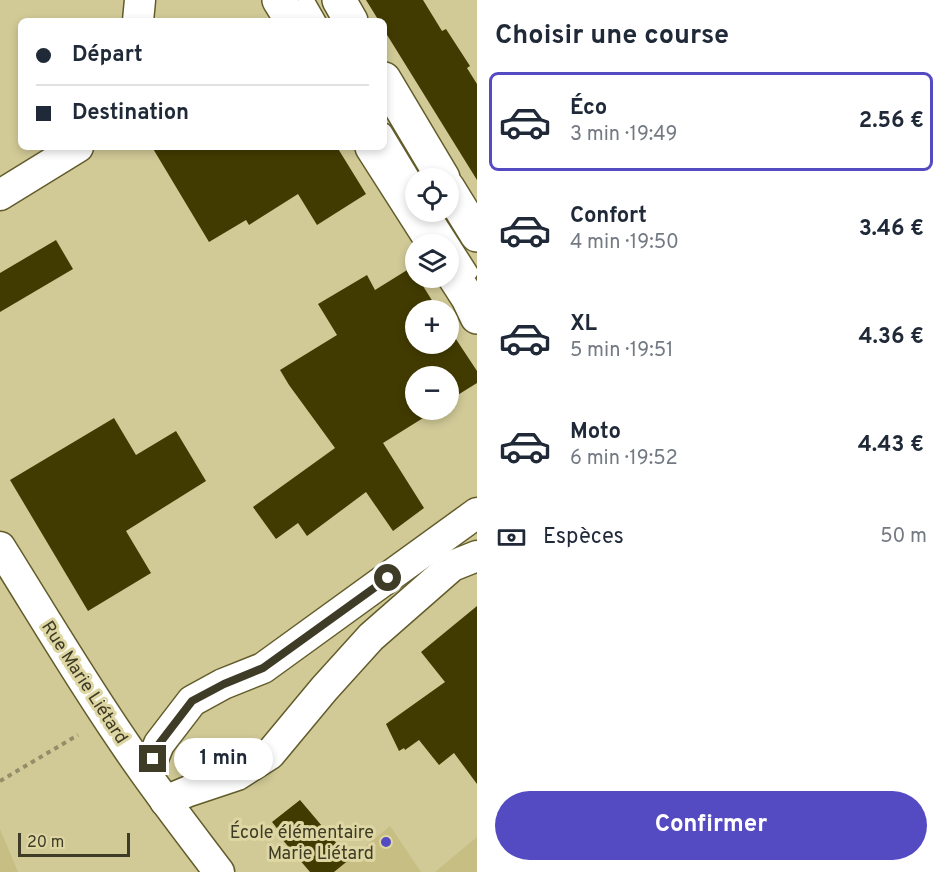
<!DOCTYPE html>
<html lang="fr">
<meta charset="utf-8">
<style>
body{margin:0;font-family:Overpass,sans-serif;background:#f6f6f7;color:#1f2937;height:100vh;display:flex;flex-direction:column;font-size:22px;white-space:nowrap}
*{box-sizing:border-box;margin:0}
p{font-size:20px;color:#747a83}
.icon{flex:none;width:33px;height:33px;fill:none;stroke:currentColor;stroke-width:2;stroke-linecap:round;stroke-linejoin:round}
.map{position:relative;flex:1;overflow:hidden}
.drawer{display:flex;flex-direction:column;background:#fff;width:468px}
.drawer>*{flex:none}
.top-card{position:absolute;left:18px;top:18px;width:369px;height:132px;border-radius:9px;box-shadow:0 3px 9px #0003;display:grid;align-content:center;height:132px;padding:0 18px;background:#fff}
.controls{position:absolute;left:405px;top:168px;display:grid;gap:12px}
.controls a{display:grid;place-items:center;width:54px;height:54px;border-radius:50%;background:#fff;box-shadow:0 3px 9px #0003;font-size:30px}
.scale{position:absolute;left:18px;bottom:15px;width:112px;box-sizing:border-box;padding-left:6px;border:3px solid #3e3b26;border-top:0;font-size:16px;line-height:21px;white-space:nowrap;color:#3e3b26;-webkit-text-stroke:4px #ded7a3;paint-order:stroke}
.end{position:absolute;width:27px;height:27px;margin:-14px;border:8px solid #3e3b26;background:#fff;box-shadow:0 0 0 3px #fff}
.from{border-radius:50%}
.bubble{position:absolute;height:42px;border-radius:21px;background:#fff;box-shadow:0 3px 9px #0003;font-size:20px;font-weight:700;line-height:42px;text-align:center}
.top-card b{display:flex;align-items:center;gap:21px;height:57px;font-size:22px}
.top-card b+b{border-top:2px solid #e0e1e3}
.top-card i{width:15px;height:15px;background:#1f2937}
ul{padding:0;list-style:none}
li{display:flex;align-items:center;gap:18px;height:99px;margin:0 12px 9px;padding:0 6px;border:3px solid transparent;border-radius:9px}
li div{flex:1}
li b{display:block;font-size:22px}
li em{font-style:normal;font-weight:700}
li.current{border-color:#544ac1}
li>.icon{width:54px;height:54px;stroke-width:1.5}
h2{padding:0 18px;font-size:27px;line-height:72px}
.pay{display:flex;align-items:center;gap:15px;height:66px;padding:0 18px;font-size:22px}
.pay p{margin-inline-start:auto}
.action{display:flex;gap:12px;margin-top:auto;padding:12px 18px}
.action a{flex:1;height:69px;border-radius:36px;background:#544ac1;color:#fff;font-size:24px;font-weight:700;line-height:69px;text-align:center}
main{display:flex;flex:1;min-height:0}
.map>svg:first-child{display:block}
.built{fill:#c6be83}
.building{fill:#423b01}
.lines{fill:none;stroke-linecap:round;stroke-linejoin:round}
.lane-casing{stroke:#625c2b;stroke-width:18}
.street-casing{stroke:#625c2b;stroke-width:33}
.secondary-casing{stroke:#625c2b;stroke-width:36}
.path{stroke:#938e68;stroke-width:4;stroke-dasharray:4.5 4.5;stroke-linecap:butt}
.lane{stroke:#fff;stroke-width:15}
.street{stroke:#fff;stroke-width:30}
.secondary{stroke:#fff;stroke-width:33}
.route{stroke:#3e3b26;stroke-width:8}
.poi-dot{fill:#544ac1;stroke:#ded7a3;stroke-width:2}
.labels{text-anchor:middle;stroke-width:6;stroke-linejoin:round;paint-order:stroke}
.street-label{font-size:18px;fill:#3e3b26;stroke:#ded7a3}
.poi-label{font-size:18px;fill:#3e3b26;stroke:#ded7a3;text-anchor:end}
</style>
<main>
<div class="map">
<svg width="477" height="872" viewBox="0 0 477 872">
<rect width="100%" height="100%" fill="#d1ca97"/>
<g class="built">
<path d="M390,826L421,872H334Z"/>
<path d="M0,829L18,872H0Z"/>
<path d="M477,837V872H435Z"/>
</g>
<g class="building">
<path d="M366,0H423L442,31L446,29L470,66L467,68L477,84V180L384,30V21H379Z"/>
<path d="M152,147H337L366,194L317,225L298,194L249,225L246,220L209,242Z"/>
<path d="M56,240L73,269L0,312V273Z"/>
<path d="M412,267L416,273V278H418L438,310H416V344H448V327L477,371V383L448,401V376H416V410H436L383,443L424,508L393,531L366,492L307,536L298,523L276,539L253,507L335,448L289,385L280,370L337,335L318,304L367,275L375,290Z"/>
<path d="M114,418L136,455L176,431L206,481L126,531L151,573L88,611L10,480Z"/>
<path d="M477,606V784L454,753L439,765L419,740L405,750L404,748L399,751L386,724L445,682L421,652Z"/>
<path d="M300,800L350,859L334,872H310L281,838L283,836L272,822Z"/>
</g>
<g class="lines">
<g class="lane-casing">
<g id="lane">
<path d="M306,0L318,21"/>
<path d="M384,131L416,184"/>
<path d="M438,222L470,272"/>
</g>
</g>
<g class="street-casing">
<g id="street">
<path d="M138,21L140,0"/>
<path d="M0,195L78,147"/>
<path d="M0,547C42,614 82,682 127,747C156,790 188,831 219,872"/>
<path d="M147,774L159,744L192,701L223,684L263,668L477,513"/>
<path d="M165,801L189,791L237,775L270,754L324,689L371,637L452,566L477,556"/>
</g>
</g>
<g class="secondary-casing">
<g id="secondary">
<path d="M279,0L292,21"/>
<path d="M339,0L351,21"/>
<path d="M384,79L443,178"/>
<path d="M372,147L434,244"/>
<path d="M448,188L477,235"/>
<path d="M448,267L468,298L477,317"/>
</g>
</g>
<path class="path" d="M0,781L78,735"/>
<use href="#lane" class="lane"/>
<use href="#street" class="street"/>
<use href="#secondary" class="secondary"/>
</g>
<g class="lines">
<path class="route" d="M153,759L159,744L192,701L224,684L263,668L388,578"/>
</g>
<circle class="poi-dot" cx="386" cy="842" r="6"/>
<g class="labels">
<g class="street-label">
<text transform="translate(85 682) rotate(57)" y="6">Rue Marie Liétard</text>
</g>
<g class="poi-label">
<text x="374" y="838">École élémentaire<tspan x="374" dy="21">Marie Liétard</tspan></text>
</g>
</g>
</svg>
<div class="controls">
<a><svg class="icon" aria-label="locate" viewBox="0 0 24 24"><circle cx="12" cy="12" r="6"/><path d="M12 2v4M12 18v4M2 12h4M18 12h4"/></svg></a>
<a><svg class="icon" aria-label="layers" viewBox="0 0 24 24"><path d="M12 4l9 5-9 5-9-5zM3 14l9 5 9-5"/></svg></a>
<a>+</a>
<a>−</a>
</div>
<div class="scale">20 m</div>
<i class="end from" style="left:388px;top:578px"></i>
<i class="end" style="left:153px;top:759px"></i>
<div class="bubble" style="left:174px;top:738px;width:99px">1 min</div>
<div class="top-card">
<b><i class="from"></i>Départ</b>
<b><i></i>Destination</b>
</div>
</div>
<section class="drawer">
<h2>Choisir une course</h2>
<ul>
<li class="current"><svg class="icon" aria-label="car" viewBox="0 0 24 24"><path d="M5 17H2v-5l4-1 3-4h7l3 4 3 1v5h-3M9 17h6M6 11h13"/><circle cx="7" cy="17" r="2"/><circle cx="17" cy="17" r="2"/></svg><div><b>Éco</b><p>3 min · 19:49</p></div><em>2.56 €</em></li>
<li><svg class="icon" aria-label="car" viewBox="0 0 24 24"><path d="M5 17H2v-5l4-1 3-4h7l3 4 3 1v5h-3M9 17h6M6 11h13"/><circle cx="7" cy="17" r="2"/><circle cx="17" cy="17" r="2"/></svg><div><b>Confort</b><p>4 min · 19:50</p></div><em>3.46 €</em></li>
<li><svg class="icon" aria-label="car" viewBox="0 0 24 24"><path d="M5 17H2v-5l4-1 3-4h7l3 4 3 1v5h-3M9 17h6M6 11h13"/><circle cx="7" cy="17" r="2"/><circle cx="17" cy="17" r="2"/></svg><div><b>XL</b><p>5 min · 19:51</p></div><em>4.36 €</em></li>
<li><svg class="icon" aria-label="car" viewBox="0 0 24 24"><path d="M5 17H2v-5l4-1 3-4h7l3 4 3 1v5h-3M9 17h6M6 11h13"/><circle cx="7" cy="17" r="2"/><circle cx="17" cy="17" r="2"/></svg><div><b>Moto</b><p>6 min · 19:52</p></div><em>4.43 €</em></li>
</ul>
<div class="pay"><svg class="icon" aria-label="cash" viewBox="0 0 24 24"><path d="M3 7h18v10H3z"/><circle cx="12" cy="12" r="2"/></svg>Espèces<p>50 m</p></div>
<div class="action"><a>Confirmer</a></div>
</section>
</main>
